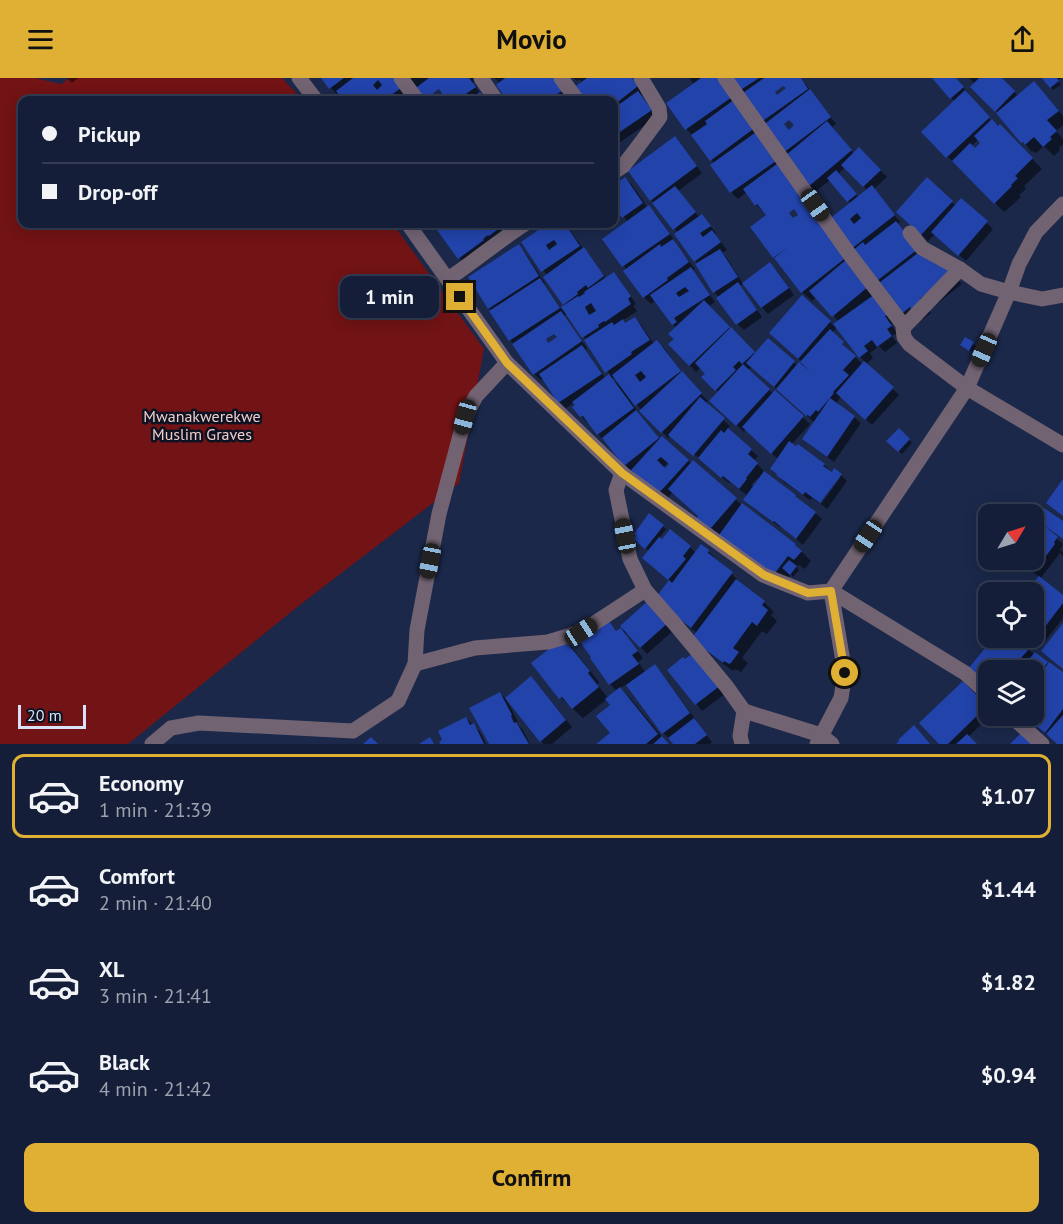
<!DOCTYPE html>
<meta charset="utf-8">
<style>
body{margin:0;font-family:"PT Sans",sans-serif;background:#1d2740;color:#f1f3f6;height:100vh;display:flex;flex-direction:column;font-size:22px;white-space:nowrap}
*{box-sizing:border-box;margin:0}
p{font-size:20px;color:#9da2ae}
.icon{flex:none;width:33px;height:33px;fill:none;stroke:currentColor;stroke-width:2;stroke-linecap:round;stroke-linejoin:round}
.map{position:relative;height:666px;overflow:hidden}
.drawer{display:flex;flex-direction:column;background:#141e38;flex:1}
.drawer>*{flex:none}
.top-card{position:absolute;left:18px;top:18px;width:600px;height:132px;border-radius:12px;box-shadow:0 3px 15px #0003,0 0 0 2px #333c53;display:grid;align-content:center;height:132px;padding:0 24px;background:#141e38}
.needle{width:39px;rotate:52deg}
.controls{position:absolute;left:978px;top:426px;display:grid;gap:12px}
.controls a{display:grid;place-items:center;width:66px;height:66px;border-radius:12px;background:#141e38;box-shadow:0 3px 15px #0003,0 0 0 2px #333c53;font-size:30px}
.scale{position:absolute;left:18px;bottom:15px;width:68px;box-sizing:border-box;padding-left:6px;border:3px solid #d8e3f9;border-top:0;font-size:16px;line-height:21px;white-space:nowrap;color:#d8e3f9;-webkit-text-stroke:4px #0c1221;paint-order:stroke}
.end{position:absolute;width:27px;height:27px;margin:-14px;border:8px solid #e0b034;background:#111;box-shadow:0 0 0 3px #111}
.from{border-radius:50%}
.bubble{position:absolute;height:42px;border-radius:12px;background:#141e38;box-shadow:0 3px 15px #0003,0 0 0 2px #333c53;font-size:20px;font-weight:700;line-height:42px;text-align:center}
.car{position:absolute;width:18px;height:36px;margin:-18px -9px;border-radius:8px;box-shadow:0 0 4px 2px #0007;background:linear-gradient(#222 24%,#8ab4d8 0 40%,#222 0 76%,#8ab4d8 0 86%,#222 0)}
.top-card b{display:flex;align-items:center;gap:21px;height:57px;font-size:22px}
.top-card b+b{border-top:2px solid #333c53}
.top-card i{width:15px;height:15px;background:#f1f3f6}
ul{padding:10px 0 0;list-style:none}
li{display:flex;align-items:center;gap:18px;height:84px;margin:0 12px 9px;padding:0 12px;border:3px solid transparent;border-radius:12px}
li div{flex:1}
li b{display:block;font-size:22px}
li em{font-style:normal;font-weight:700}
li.on{border-color:#e0b034}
li>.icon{width:54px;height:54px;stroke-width:1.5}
.primary-button{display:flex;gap:12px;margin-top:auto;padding:12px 24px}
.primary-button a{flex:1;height:69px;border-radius:12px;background:#e0b034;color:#111;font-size:24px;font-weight:700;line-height:69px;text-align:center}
header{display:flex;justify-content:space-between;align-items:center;height:78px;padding:0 24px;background:#e0b034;color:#111;font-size:27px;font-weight:700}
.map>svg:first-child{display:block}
.green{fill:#721315}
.shadow{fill:#0007;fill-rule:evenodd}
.building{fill:#2243aa;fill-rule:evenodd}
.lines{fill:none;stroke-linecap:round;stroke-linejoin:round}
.minor{stroke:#726372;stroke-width:15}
.route{stroke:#e0b034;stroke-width:8}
.labels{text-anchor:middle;stroke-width:5;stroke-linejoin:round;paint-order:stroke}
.park-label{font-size:16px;fill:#f1ceca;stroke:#0c1221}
</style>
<header><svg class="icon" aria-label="menu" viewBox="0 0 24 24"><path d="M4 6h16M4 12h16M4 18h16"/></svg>Movio<svg class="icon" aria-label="share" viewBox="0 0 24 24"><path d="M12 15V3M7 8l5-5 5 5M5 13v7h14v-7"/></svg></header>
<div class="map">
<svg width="1063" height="666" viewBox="0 0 1063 666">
<rect width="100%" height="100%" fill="#1b284a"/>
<path class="green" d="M0,0H35L61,6L69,0H282L303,22H22V146H393L484,271L459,405L301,526L128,666H0Z"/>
<g class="shadow">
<path d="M67,0H78L72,5Z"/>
<path d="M324,0H398L414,22H345L339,15L337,16L331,10Z"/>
<path d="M405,0H479L472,5L486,22H422ZM439,8L444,15L435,22L431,15Z"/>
<path d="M495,0H556L573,22H509L498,7L500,5Z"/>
<path d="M573,0H632L643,15L641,17L657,39L616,67L614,65V22H584L583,5L579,1L577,3Z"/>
<path d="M689,0H723L895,243L891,246L897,255L892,258L897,265L885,274L879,268L870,275L873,280L866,286L899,317L872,347L841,318L836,326L854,339L861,345L834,384L810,367L804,361L815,345L752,289L748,292L773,316L775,314L810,346L791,367L824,387L833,395L841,397L847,403L827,431L821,426L840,400L838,398L819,425L812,420L810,422L784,404L772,391L778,381L746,351L744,354L711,323L719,315L703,299L707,296L701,289L696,294L670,266L676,262V250L656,222L651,226L644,219L625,193L627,192L604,161L628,144L614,126V109L625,101L632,107L648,130L649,129L656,136L675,163L674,164L695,191L693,193L715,224L708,229L756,277L768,262L798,288L802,284L777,262L830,244L834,248L839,244L817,219L812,223L802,214L774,179L768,138L764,132L763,133L756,127L747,114L738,121L731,114L712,87L714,85L687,51L695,7ZM795,129L800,137L792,142L787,134ZM837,249L856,274L865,284L863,287L832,255Z"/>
<path d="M732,0H801L836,46L832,49L854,76L859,71L887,99L874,111L900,144L897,146L937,188L952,194L962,206L929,232L931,235L923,241L920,238L910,247L829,143L851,126L830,102L815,114L809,108ZM784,5L788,11L777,19L773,14ZM789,40L796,48L789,54L782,46ZM845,89L868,113L859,120L838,96Z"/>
<path d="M934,0H955L969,16L968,18L998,50L1000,48L1042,91L1024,108L1026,111L1019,117L1021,119L1004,134L955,84L954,85L923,54L955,24ZM979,61L983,65L976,71L971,68Z"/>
<path d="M969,0H1000L1018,18L1044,15L1063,38V47L1056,53L1063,61V66L1059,70L1060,72L1054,78L1044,68L1036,75L1033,73L1032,74L998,35L972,9L975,6Z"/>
<path d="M1045,0H1061L1058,2L1061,7L1053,12Z"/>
<path d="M681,67L702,95L678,113L700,140L702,138L716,155L715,156L727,172L722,175L726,179L743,206L770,186L777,193L794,217L768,236L762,229L745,205L740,208L762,239L744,252L737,246L719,219L714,214L678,155L651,122Z"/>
<path d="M927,102L956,128L961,122L993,151L966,183L935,156L928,163L904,140Z"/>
<path d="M433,146H503L509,154L466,186L459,180L439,151Z"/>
<path d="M550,146H565L606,201L614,195L620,202L636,226L633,228L637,233L622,243L626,247L635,241L641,247L654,266L657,264L664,270L687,302L708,323L705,326L730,348L727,351L758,378L754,383L764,393L763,394L795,418L822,441L803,467L781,448L780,449L751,428L748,418L730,404L729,405L671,357L668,360L637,327L621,307L620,308L621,307L615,299L612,301L620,308L640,337L660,362L663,360L692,386L693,384L741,426L795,467L811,483L805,491L799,487L797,489L799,492L793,499L791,496L783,507L718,460L700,438L673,414L666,422L633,392L631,393L598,356L589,344L588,345L582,339L574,329L577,327L575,324L566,330L560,324L544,300L541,302L534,296L491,234L470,200L519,168L525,175L545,205L544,206L561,231L565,228L545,199L547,197L523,164ZM568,236L610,297L606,301L585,272L587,270L564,238ZM555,254L559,260L548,267L544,261ZM668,384L671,387L665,392L663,390ZM758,400L760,402L754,409L751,407Z"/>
<path d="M965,261L976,268L972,274L965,270Z"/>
<path d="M899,352L912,365L902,376L888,363Z"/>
<path d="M650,437L666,451L659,460L690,469L696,475L708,473L741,505L740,506L764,524L774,534L771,537L777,543L767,556L762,553L742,580L748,585L741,594L735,591L733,593L703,571L697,555L666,532L670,503L650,487L649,473L638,464Z"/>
<path d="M1035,443L1063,466L1060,472L1063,474V478L1060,475L1040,501L1063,519V540L1039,571L1024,560H1034V514H1028L1040,499L1031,493V494L1014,482H1034V445Z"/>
<path d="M650,523L675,551L647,576L627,555L626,557L643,580L638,584L646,595L655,588L661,595L696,642L695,643L712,664L710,666H675L663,655L627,606L620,610L630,620L668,666H598L612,655V627L607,621L583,640L561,620L563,562L573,571L599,604L597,606L608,620L617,613L610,606L592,580L606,541L617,554L623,550Z"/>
<path d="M995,560H1014L1035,577L1063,596V666H1058L1023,638H1034V592H988V605L971,590Z"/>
<path d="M685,583L726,615L702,633L669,592Z"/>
<path d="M963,605L988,631V638H990L968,659L975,666H941Z"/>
<path d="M538,607L572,649L552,666H544L541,663Z"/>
<path d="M500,615L506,621L518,644L516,645L523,652L530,666H490Z"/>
<path d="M466,640L480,654L486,666H442Z"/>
</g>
<g class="building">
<path d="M321,0H344L329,11Z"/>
<path d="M353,0H398L404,8L384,22H343L336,13ZM378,2L382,7L377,12L373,7Z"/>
<path d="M429,0H469L476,9L457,22H420L413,12ZM439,11L442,15L436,20L433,15Z"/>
<path d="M505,0H557L565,11L548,22H507L496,7Z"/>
<path d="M587,0H632L638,8L614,27V22H582L573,10Z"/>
<path d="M701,0H723L735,17L685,52L666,25Z"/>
<path d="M730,0H759L739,13Z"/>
<path d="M764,0H801L808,11L760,45L740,17ZM783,8L786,10L777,17L775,14Z"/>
<path d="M932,0H956L964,9L950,21Z"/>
<path d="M979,0H1002L1015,13L995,34L970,9Z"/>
<path d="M1042,0H1057L1059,3L1050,10Z"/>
<path d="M1034,3L1059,33L1047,42L1057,53L1050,59L1052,61L1043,69L1034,59L1025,67L1023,64L1021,65L996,35Z"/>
<path d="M810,11L831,39L783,75L762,48ZM789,42L794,47L789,52L784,46Z"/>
<path d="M965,12L990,39L946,80L921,54Z"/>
<path d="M638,13L652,32L614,58V30Z"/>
<path d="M480,14L486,22H468Z"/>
<path d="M735,21L756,49L710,83L691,57L707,46L705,43Z"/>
<path d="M992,41L998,48L1000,46L1033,80L1015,98L1018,100L1011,107L1012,108L994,126L952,83L970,65L975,70L980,65L974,58Z"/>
<path d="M827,43L852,72L808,109L786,77Z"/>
<path d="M759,52L779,81L730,115L710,87Z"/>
<path d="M675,58L697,88L650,123L628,93Z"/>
<path d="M859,69L881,92L863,109L841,87Z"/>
<path d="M781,83L848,178L801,215L774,180L788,169L773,180L750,149L766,137L757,126L755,128L743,111ZM794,131L798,137L793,140L789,135Z"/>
<path d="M836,92L857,116L847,124L827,100Z"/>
<path d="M625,99L643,125L622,140L614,128V107Z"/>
<path d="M927,99L953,123L921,157L896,134Z"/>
<path d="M872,107L895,137L850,172L827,143ZM857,135L861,140L854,146L850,141Z"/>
<path d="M675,108L696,134L673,152L652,125Z"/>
<path d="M961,120L988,143L958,178L931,154Z"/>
<path d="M649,127L670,156L622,189L602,161Z"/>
<path d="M702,136L711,148L700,155L703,159L712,152L721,164L694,184L674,156Z"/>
<path d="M896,143L918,171L873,206L852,173L863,164L865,167Z"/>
<path d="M445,146H471L476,152L483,147L482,146H505L489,158L488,157L483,161L484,162L458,181L437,152Z"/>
<path d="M547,146H565L580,168L541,194L521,164ZM554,162L557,166L549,172L546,167Z"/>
<path d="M673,161L689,184L667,200L668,202L643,220L623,193L660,166L661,169Z"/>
<path d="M519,166L539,198L488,231L468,199Z"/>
<path d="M584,169L604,198L588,210L586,207L577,214L578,216L563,227L543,199Z"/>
<path d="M720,171L738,199L713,215L695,186Z"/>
<path d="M923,171L936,187L943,182L953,195L920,221L922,224L912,232L910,229L899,238L875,208Z"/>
<path d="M847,181L869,208L832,239L809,213Z"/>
<path d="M770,184L789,210L761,230L742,205Z"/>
<path d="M691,189L710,217L674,240L677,244L672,247L650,217ZM685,209L689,213L679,219L676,215Z"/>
<path d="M614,194L631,218L628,221L631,226L605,244L604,243L598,247L599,249L582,260L561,229L578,218L579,219L585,215L584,214ZM591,225L596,233L589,237L585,229Z"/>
<path d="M540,200L560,230L509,263L489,233Z"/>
<path d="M738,204L757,232L736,247L716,220Z"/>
<path d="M875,216L890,236L885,238L892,248L887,251L892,258L877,269L872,262L864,268L868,273L859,280L833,246Z"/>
<path d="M802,217L831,243L798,281L769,255Z"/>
<path d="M704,222L730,249L689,288L668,266L674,261L668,256Z"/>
<path d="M561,233L582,263L533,297L512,266ZM554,256L557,259L548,265L546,261Z"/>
<path d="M635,239L650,262L631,274L632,276L605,295L584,262L612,244L614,247L623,241L625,245Z"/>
<path d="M731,249L755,274L742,286L739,283L733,289L736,292L715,313L701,299L705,296L695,285Z"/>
<path d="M830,251L844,264L842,266L856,278L843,292L849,297L833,314L834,315L818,334L816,332L810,339L808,337L806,338L776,311L799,284L811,294L800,284Z"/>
<path d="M965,259L974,264L969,273L960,267Z"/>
<path d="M768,260L795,283L774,309L746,285Z"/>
<path d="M657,262L681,293L635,328L612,297ZM641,293L646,299L640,304L635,297Z"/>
<path d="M582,267L602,296L558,325L539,296Z"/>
<path d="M864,283L894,309L865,342L836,315Z"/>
<path d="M743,286L770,311L736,348L709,323Z"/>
<path d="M682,293L702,315L661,355L639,333Z"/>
<path d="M609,296L634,330L597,357L583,338L580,339L572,329L575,327L572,324Z"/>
<path d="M775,312L804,338L771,376L742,349Z"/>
<path d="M700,319L725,340L693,378L668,357Z"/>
<path d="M830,320L855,338L827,379L802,361Z"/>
<path d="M636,332L659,360L624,388L602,360Z"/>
<path d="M728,350L752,371L748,376L758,385L746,400L747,401L739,411L723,398L721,400L698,380L721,352L724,355Z"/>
<path d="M899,350L910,361L898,374L886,363Z"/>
<path d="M662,358L689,382L658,416L631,392ZM661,379L669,386L665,390L657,382Z"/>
<path d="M789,363L796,368L798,366L825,386L823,388L832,394L834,390L842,396L820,425L805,414L803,417L776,397L777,396L770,391Z"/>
<path d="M693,382L737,420L711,450L696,441L698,438L668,411Z"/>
<path d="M764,393L796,417L795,418L816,434L796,461L774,443L773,444L743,422Z"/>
<path d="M1063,401V438L1046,425Z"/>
<path d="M742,425L796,466L795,467L802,473L794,482L788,478L772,499L719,457Z"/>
<path d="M1044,430L1063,443V461L1041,445L1058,459L1054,464L1055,466L1034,494L1014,482H1034V442H1036Z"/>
<path d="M649,435L664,447L645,471L633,461L636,458L634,456Z"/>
<path d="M670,451L691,468L683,478L686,481L668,502L642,480L659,459L662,461Z"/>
<path d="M701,466L709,472L708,475L733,494L691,550L654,522L669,502L672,505Z"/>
<path d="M789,482L797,488L790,497L782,490Z"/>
<path d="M1039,498L1063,517V525L1032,566L1024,560H1034V514H1026Z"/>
<path d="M736,501L765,523L762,527L768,532L757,548L752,544L733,570L739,574L731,585L729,586L724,583L723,585L691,561Z"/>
<path d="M650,521L670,543L640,570L620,548Z"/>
<path d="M606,539L616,553L621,550L638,573L632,577L639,586L609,607L590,580L591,579L577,560Z"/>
<path d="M1063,545V591L1041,573Z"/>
<path d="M563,560L590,593L588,595L599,609L572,631L562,619L559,621L531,585Z"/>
<path d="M993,560H1017L1030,570L1010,592H988V606L969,590Z"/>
<path d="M694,574L721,607L695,627L667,592L683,579L685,581Z"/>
<path d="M1035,574L1048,584L1034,602V592H1020Z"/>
<path d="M1049,584L1063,594V631L1045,655L1023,638H1034V605Z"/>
<path d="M655,586L690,635L662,656L626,607Z"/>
<path d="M531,598L566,642L540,664L505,620Z"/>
<path d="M963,603L987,628L948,666H939L919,645Z"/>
<path d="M620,609L658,656L646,666H596L610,655L596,638L610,627L605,621Z"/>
<path d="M500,614L512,637L511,638L514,645L516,644L529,666H489L469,630Z"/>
<path d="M1063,637V666H1057L1046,656Z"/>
<path d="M466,639L470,647L474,645L484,666H440L439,664L442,662L438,653Z"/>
<path d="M694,640L707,657L695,666H673L668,660Z"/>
<path d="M914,647L930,666H896L899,663L898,662Z"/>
<path d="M1023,653L1035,666H1010Z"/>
<path d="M967,656L977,666H956Z"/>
<path d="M662,658L669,666H653Z"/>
<path d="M371,659L378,666H363Z"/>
<path d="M430,659L434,666H419Z"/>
</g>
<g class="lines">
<g class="minor">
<path d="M299,0L316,22"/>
<path d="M401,0L417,22"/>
<path d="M481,0L496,22"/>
<path d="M561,0L577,22"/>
<path d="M725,0L850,177L904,248"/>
<path d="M614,94L623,88L634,74L660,39L659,30L641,0"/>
<path d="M408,146L507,285L622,395L763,497L808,515L831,513L965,595L988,616"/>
<path d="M910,155L922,170L960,191L981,206L1009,214L1042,221L1063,217"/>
<path d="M960,191L903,250L904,259L909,266L967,310L1063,367"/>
<path d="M448,201C474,184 498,163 525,146"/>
<path d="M622,395L616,412L630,481L645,512L674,545L727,609L744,633L740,658L742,666"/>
<path d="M415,586L475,570L548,564L581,554L645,512"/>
<path d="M744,633L821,657L832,666"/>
<path d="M1011,638L1042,666"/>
<path d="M152,666L171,650L199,645L353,653L398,623L415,586L417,552L439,436L465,339L476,318L507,285"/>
<path d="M817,666L841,620L845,595L831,513L967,310L1009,214L1019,186L1036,154L1063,126"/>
</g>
</g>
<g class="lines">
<path class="route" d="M460,219L507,285L622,395L764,497L808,515L831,513L845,595"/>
</g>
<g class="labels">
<g class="park-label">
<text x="202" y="344">Mwanakwerekwe<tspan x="202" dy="18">Muslim Graves</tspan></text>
</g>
</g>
</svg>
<div class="controls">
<a><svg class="needle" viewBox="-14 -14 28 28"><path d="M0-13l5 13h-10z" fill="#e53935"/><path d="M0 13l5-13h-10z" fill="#9da2ae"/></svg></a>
<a><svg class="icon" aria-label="locate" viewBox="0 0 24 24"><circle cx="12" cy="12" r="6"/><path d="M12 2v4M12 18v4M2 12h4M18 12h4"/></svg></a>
<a><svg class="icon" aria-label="layers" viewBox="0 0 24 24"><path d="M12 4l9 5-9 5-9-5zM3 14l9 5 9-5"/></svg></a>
</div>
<div class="scale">20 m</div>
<i class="end from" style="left:845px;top:595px"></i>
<i class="end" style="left:460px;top:219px"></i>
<div class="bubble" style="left:340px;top:198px;width:99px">1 min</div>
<i class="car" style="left:815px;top:127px;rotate:145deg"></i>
<i class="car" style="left:984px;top:272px;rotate:204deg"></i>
<i class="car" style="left:465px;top:339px;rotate:195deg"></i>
<i class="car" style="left:625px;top:458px;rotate:349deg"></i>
<i class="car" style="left:868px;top:458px;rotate:214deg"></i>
<i class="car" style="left:430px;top:483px;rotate:191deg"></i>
<i class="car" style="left:581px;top:554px;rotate:57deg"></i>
<div class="top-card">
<b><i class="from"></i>Pickup</b>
<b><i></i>Drop-off</b>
</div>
</div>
<section class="drawer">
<ul>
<li class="on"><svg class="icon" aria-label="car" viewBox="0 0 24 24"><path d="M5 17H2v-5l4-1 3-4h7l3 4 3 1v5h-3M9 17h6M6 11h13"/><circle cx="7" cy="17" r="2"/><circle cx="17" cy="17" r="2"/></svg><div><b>Economy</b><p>1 min · 21:39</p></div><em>$1.07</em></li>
<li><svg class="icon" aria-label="car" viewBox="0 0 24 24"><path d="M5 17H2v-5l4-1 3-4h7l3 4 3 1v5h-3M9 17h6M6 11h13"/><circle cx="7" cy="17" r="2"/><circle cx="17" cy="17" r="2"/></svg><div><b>Comfort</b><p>2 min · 21:40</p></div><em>$1.44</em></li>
<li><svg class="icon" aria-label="car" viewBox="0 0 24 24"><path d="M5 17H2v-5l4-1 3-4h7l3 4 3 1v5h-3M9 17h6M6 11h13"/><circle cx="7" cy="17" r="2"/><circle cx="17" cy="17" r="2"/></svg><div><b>XL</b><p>3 min · 21:41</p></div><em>$1.82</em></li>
<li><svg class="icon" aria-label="car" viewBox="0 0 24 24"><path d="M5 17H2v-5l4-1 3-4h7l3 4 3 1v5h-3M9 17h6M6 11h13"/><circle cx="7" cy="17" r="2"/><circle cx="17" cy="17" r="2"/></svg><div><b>Black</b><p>4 min · 21:42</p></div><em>$0.94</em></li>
</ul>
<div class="primary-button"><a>Confirm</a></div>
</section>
